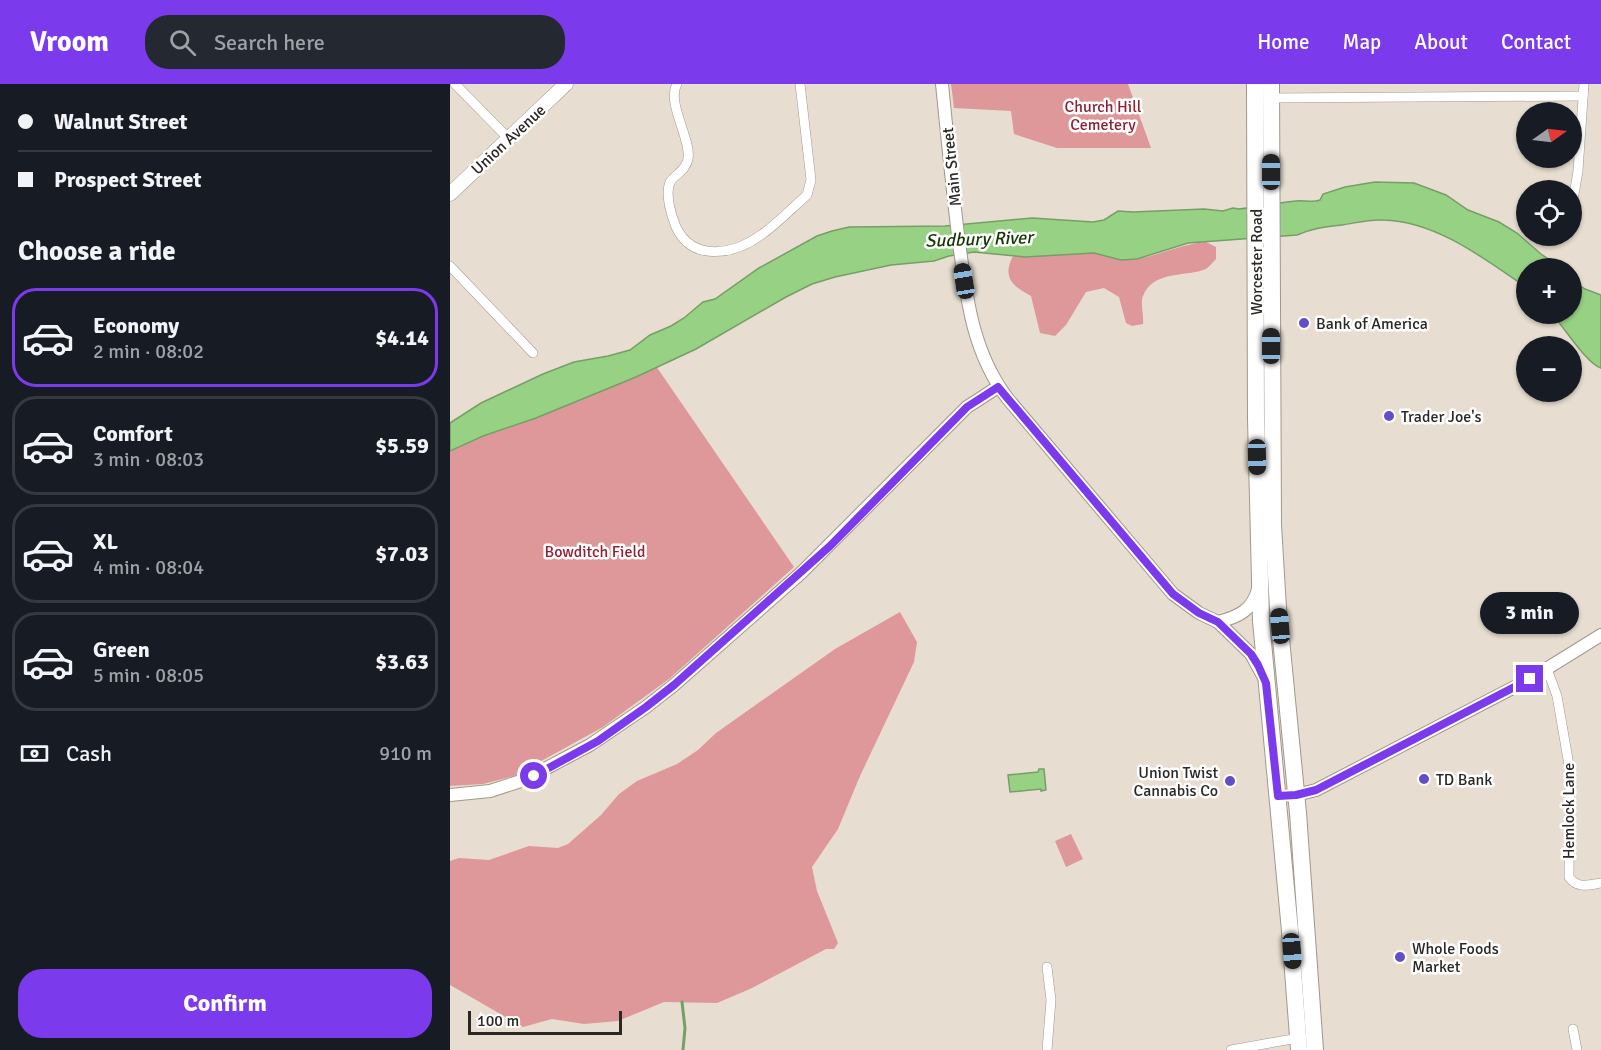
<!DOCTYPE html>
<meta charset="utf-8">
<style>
body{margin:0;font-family:Signika,sans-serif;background:#242831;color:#f1f3f6;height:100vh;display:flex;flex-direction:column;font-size:22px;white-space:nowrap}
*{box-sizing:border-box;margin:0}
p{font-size:20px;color:#9ea1a6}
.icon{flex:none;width:33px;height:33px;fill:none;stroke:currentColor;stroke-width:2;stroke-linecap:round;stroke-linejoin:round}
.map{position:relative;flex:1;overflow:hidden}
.sheet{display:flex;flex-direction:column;background:#171b24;width:450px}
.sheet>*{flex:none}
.banner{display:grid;align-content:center;height:132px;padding:0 18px;background:#171b24}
.needle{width:39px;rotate:76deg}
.controls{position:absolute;left:1066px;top:18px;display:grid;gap:12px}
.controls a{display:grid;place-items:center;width:66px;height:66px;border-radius:50%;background:#171b24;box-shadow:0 2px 4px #0004;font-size:30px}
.scale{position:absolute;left:18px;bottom:15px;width:154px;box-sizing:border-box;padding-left:6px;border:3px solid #2b2823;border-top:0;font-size:16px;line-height:21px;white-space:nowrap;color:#2b2823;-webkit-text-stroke:4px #fff;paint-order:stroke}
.end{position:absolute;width:27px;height:27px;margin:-14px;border:8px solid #7c3aed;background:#fff;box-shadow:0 0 0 3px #fff}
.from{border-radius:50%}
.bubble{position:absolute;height:42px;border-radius:21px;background:#171b24;box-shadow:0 2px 4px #0004;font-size:20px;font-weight:800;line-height:42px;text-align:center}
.car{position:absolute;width:18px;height:36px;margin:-18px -9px;border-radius:8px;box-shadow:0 0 4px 2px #0007;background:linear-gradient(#222 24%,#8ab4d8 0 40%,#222 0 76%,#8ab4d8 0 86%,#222 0)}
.banner b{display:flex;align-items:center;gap:21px;height:57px;font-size:22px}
.banner b+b{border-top:2px solid #363941}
.banner i{width:15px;height:15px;background:#f1f3f6}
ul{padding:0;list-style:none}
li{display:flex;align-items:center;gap:18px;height:99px;margin:0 12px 9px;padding:0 6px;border:3px solid #363941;border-radius:24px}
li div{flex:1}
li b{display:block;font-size:22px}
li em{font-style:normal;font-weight:800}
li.active{border-color:#7c3aed}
li>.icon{width:54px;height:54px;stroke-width:1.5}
h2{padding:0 18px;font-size:27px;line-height:72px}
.pay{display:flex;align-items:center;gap:15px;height:66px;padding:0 18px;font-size:22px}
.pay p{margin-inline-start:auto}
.primary-button{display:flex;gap:12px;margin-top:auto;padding:12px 18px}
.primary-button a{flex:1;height:69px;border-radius:24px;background:#7c3aed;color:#fff;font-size:24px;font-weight:800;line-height:69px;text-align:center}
header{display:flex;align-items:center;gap:36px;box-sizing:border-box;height:84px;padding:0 30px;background:#7c3aed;color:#fff}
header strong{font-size:28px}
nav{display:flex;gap:33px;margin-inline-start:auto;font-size:21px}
.search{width:420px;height:54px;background:#242831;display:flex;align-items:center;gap:15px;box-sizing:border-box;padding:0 21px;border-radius:24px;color:#9ea1a6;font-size:22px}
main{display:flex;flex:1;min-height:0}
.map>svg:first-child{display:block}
.green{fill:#df989a}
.water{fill:#97d184;stroke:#779e67;stroke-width:1.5}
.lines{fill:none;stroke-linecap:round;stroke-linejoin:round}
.stream{stroke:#779e67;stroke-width:3}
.minor-casing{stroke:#a1988c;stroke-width:10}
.tertiary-casing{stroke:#a1988c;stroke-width:14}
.secondary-casing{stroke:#a1988c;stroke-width:15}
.trunk-casing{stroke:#a1988c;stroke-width:18}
.minor{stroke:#fff;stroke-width:9}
.tertiary{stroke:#fff;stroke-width:12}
.secondary{stroke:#fff;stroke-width:14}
.trunk{stroke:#fff;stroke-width:16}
.route{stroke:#7c3aed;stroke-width:8}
.poi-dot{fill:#634ec7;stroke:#fff;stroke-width:2}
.labels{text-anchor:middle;stroke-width:5;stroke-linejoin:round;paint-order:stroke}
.park-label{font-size:16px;fill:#921f32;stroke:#fff}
.street-label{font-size:16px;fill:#2b2823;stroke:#fff}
.poi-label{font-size:16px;fill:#2b2823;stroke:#fff;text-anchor:start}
.water-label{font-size:18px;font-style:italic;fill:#123702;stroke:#fff}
</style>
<header>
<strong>Vroom</strong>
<div class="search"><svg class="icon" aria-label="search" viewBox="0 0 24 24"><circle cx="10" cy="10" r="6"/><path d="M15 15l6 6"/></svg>Search here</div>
<nav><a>Home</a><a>Map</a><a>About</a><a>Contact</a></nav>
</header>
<main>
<section class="sheet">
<div class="banner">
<b><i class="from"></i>Walnut Street</b>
<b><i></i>Prospect Street</b>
</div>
<h2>Choose a ride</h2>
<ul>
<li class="active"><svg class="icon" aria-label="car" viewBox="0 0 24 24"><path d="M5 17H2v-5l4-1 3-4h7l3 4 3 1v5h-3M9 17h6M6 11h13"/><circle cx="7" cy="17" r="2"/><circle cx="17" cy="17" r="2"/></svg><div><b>Economy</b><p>2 min · 08:02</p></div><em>$4.14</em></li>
<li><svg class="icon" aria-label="car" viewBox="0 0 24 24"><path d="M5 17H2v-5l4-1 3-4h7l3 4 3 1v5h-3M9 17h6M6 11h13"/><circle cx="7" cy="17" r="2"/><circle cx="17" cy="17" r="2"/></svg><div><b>Comfort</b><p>3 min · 08:03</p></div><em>$5.59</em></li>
<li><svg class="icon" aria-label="car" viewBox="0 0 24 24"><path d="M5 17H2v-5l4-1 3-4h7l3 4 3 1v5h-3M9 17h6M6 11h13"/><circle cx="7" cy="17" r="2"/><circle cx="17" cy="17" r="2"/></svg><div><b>XL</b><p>4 min · 08:04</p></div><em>$7.03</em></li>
<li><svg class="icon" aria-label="car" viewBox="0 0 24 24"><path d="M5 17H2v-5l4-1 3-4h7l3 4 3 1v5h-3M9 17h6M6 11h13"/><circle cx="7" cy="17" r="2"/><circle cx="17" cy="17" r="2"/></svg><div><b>Green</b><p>5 min · 08:05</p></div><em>$3.63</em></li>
</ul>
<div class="pay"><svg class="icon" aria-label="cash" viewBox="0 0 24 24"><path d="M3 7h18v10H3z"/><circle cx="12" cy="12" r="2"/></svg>Cash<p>910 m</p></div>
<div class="primary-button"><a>Confirm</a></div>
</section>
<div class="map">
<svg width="1151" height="966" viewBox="0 0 1151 966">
<rect width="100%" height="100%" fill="#e7ded1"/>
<g class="green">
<path d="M501,0H678L701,64H607L564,50L561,27L504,24Z"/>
<path d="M756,158L766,163V175C763,178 759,183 756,185C737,193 703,186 693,212C690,219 694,231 693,240L682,242L676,239L669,213L654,204L636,208L616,241L605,252L590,249L581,212C562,202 552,193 563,172C590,175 616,166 643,169C658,170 672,178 688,175C712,170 732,160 756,158Z"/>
<path d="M206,282L344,483L219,595L153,643L64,692L33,700L0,702V367L33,352L106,326Z"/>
<path d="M450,528L467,558L464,578L410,692L388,745L362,783L367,807L388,859L384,865H376L300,905L267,919L214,918L168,937L134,940L102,935L73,943L0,901V777L9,774L39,776L79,762L108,764L118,760L151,731L169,710L187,697L227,680L248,666L266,649L385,565Z"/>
<path d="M621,750L633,775L616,783L605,757Z"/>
</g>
<g class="water">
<path d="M925,98L964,99L996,111L1018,126L1049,138L1067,149L1091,170L1111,184H1077V204C1035,175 986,137 933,136C919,135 906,139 892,141C876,143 863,144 847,151L738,159L687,175L671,176L644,169L575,173L524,168L499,172L484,177L441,181L385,193L362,200L336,213L246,265L186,293L86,334L33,352L0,367V339L31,319L93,290L124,278L158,272L180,266L200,251L221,242L234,234L253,218L265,215L309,184L367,152L382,147L399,143L495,142L582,134L643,138L654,136L668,127L683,128L754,125L773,127L783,124L789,125C808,123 827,119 846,117C854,116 863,119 870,116L873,110L895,103Z"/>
<path d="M1122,196L1135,205L1151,211V284C1136,279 1114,243 1102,230H1122Z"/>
<path d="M589,685H594L596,706L591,707V705L560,708L558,691L588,688Z"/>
</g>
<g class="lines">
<path class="stream" d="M232,918L235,944L233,966"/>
<g class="minor-casing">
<g id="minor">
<path d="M5,0L58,54"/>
<path d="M227,0C216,18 242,57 238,75C236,86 226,90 220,98C215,110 221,131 226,143C243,179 285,170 311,151C327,140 342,124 357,111L361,96L350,0"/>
<path d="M821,14L1133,12"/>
<path d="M1122,122L1128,87L1134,0"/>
<path d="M0,182L83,269"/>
<path d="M1097,585L1107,612L1120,687L1119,793C1127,805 1139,801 1151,799"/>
<path d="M597,883L601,916L597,966"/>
<path d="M1123,945L1127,966"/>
<path d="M781,966L848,954"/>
</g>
</g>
<g class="tertiary-casing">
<g id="tertiary">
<path d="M492,0C497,50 502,101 508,151C516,209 521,267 558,315L723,510L749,529L768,538L801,570L813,592"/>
<path d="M768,538C788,533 803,526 808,505"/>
<path d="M0,711L40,707L74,696L140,661L196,623L224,601L351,489L517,323L548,303"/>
<path d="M827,712L846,711L866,706L1080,595L1151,551"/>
</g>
</g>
<g class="secondary-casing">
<path id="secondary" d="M0,110L116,0"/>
</g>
<g class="trunk-casing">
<g id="trunk">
<path d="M805,0L806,335L811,537L840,847L849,966"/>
<path d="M821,0L823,441L828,524L848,729L865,966"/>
</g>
</g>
<use href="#minor" class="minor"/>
<use href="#tertiary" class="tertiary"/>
<use href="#secondary" class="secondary"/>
<use href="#trunk" class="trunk"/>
</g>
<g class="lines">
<path class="route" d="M84,692L148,657L196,623L224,601L380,462L517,323L548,303L723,510L749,529L768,538L801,570L808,581L816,599L828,712L846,711L866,706L1080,595"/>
</g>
<g class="poi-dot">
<circle cx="854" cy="239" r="6"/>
<circle cx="939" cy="332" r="6"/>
<circle cx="974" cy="695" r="6"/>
<circle cx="780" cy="697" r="6"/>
<circle cx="950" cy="873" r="6"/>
</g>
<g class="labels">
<g class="park-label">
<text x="653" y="28">Church Hill<tspan x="653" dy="18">Cemetery</tspan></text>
<text x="145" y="473">Bowditch Field</text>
</g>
<g class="street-label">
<text transform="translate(58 55) rotate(-43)" y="6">Union Avenue</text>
<text transform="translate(501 83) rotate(-96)" y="6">Main Street</text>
<text transform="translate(806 178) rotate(-90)" y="6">Worcester Road</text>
<text transform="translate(1118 727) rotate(-90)" y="6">Hemlock Lane</text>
</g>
<g class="poi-label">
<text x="866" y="245">Bank of America</text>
<text x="951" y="338">Trader Joe's</text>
<text x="768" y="694" text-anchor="end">Union Twist<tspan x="768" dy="18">Cannabis Co</tspan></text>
<text x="986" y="701">TD Bank</text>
<text x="962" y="870">Whole Foods<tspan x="962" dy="18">Market</tspan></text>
</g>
<g class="water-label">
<text transform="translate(529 155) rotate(-2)" y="6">Sudbury River</text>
</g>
</g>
</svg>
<div class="controls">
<a><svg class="needle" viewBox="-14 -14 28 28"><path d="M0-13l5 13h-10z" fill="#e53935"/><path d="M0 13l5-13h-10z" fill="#9ea1a6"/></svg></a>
<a><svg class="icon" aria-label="locate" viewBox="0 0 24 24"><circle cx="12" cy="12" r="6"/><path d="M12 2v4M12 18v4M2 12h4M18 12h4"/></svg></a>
<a>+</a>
<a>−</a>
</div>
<div class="scale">100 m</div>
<i class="end from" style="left:84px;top:692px"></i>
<i class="end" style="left:1080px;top:595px"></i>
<div class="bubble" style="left:1030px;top:508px;width:99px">3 min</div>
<i class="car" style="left:821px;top:88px;rotate:0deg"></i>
<i class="car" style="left:514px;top:197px;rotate:351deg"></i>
<i class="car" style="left:821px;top:262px;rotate:0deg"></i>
<i class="car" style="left:807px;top:373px;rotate:179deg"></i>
<i class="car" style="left:830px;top:542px;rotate:355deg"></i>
<i class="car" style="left:842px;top:867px;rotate:176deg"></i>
</div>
</main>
